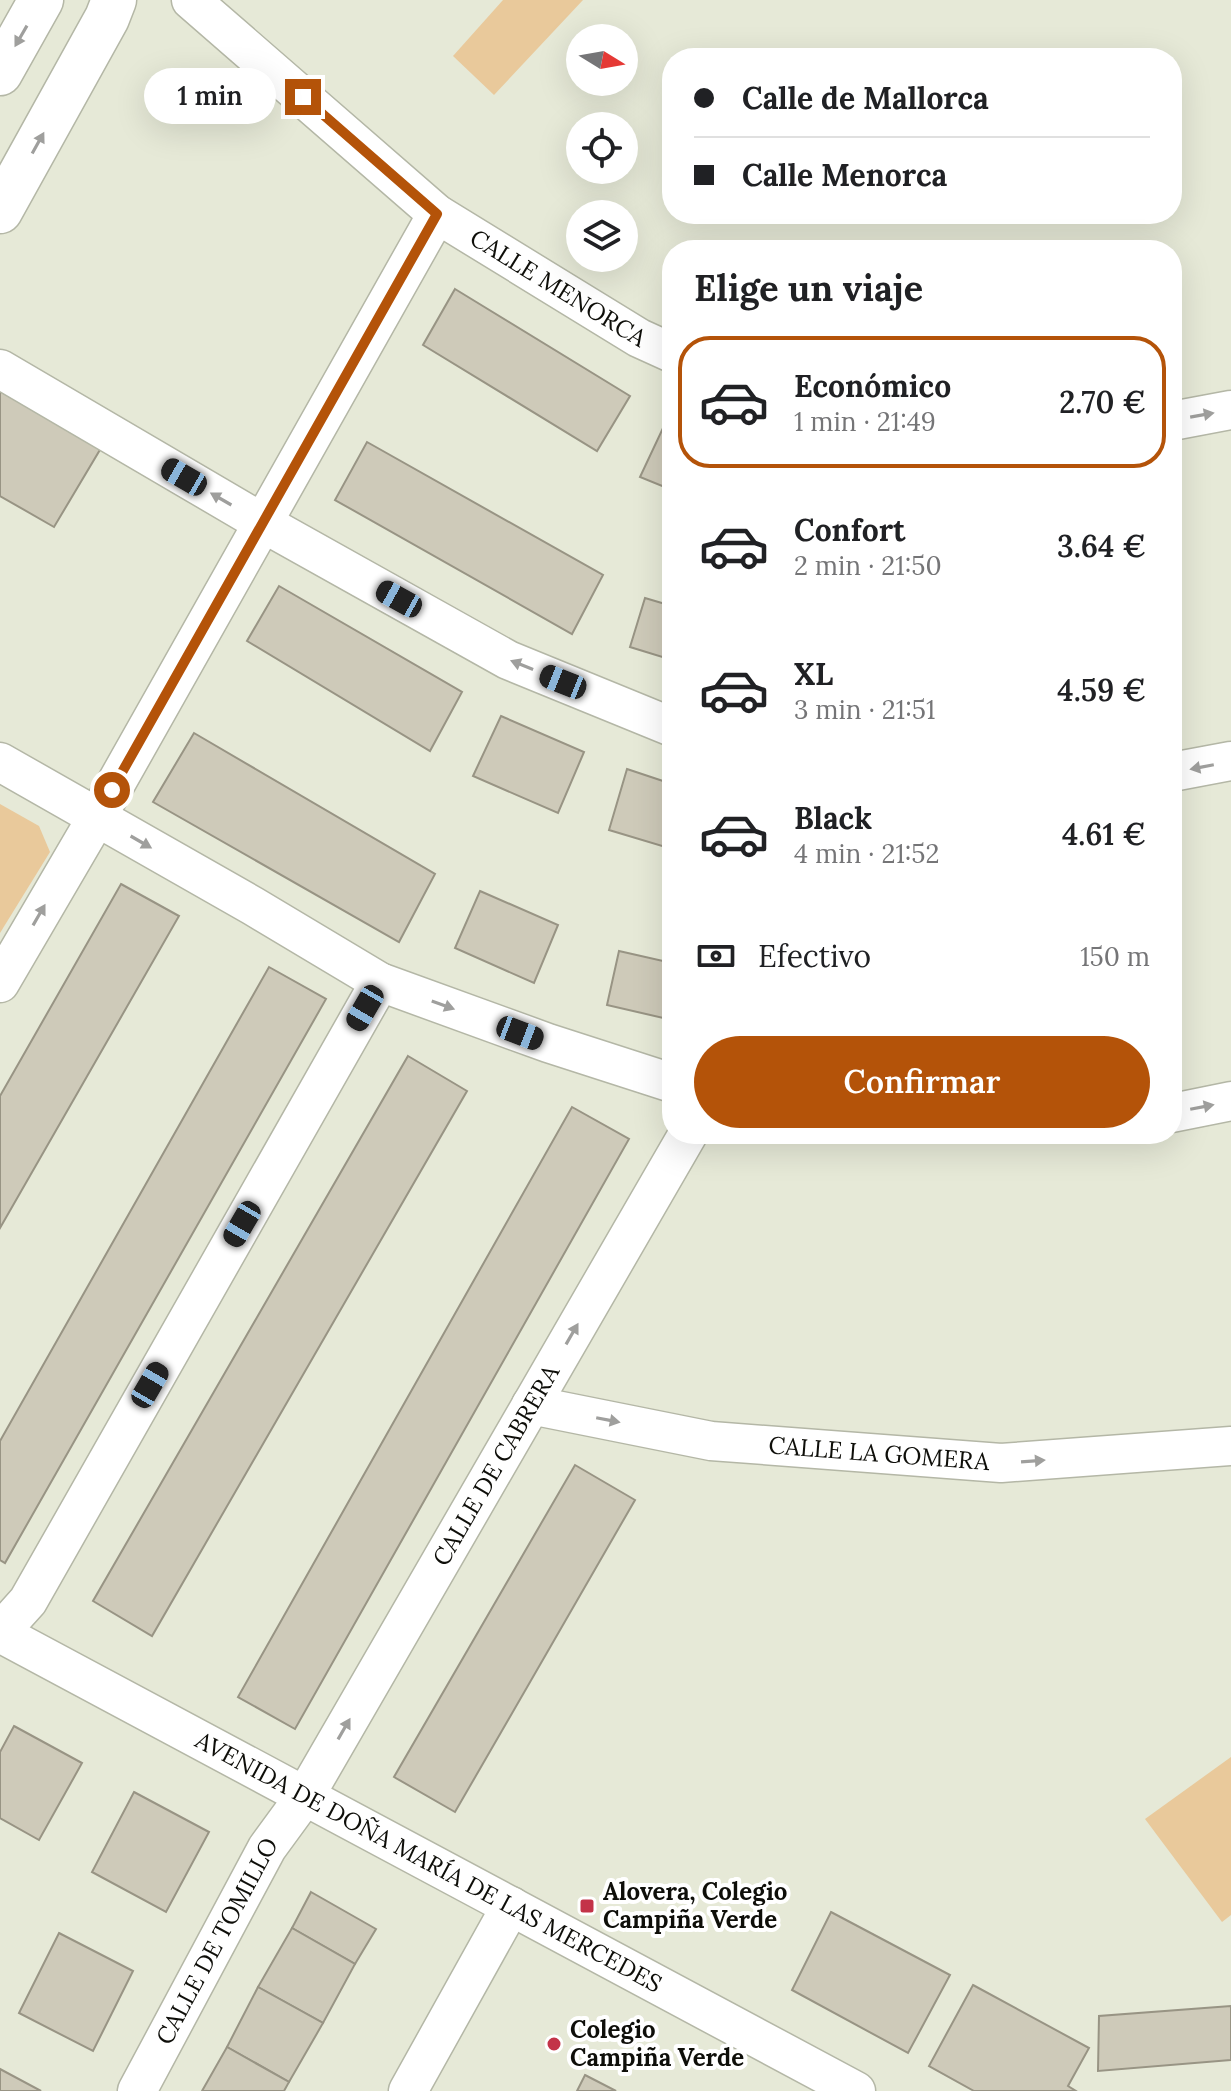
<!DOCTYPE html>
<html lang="es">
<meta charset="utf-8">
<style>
body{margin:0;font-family:Lora,serif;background:#f6f6f6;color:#202124;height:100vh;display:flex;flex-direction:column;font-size:30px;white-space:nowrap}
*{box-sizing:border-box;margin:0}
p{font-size:26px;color:#757577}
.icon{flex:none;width:44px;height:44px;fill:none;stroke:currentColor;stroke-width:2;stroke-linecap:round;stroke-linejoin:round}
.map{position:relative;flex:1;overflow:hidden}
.panel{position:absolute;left:662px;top:240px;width:520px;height:904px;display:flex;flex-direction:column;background:#fff;border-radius:32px;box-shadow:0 8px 32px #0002}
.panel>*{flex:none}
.hud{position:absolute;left:662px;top:48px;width:520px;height:176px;border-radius:32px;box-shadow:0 8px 32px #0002;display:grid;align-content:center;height:176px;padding:0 32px;background:#fff}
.needle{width:52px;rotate:101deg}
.tools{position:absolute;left:566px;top:24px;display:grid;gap:16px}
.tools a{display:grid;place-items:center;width:72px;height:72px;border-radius:50%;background:#fff;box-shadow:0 8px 32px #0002;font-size:40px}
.end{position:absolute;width:36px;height:36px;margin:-18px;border:10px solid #b45309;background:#fff;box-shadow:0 0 0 4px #fff}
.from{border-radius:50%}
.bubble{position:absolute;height:56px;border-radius:28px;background:#fff;box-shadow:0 8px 32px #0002;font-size:26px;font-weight:600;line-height:56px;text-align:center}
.car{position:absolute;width:24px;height:48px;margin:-24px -12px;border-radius:10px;box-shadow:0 0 6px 2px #0007;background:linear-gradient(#222 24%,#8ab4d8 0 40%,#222 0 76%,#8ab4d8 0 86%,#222 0)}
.hud b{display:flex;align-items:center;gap:28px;height:76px;font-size:30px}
.hud b+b{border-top:2px solid #e0e0e0}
.hud i{width:20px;height:20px;background:#202124}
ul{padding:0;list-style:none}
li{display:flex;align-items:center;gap:24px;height:132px;margin:0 16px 12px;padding:0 16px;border:4px solid transparent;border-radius:32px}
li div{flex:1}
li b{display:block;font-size:30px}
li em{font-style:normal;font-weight:600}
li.current{border-color:#b45309}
li>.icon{width:72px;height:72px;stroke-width:1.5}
h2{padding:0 32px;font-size:36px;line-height:96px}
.pay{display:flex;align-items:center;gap:20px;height:88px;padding:0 32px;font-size:30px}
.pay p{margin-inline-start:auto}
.primary-button{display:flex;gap:16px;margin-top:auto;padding:16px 32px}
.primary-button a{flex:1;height:92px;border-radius:48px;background:#b45309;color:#fff;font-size:32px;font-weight:600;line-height:92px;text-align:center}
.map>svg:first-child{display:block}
.green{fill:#e9c99b}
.building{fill:#cecab9;stroke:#989484;stroke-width:2}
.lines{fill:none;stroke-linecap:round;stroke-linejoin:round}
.minor-casing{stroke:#b4b7a6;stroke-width:41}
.tertiary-casing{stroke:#b4b7a6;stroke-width:47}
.minor{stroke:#fff;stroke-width:38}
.tertiary{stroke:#fff;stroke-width:44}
.oneway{fill:#9f9f9d}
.route{stroke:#b45309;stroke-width:10}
.poi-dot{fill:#c33348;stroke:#fff;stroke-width:3}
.labels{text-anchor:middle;stroke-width:8;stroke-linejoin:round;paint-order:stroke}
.street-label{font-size:24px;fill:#0e0e09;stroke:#fff}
.poi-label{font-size:24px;font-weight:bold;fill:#0e0e09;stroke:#fff;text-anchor:start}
</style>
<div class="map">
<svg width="1231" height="2091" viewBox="0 0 1231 2091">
<rect width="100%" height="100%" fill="#e6e9d7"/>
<g class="green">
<path d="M503,0H583L494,95L453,56Z"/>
<path d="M0,804L39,826L50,852L0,933Z"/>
<path d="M1231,1757V1915L1222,1922L1145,1819Z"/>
</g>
<g class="building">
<path d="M455,289L630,396L597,451L423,345Z"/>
<path d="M0,391L101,448L54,527L0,496Z"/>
<path d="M663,428L672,432V490L640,477Z"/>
<path d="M367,442L603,575L572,634L335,500Z"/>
<path d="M279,586L462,692L430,751L247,641Z"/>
<path d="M645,598L672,606V660L630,647Z"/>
<path d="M501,716L584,752L558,813L473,776Z"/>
<path d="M194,733L435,874L399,942L153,802Z"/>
<path d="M627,769L672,784V849L609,830Z"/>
<path d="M121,884L179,916L0,1228V1096Z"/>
<path d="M480,891L558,925L534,983L455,948Z"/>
<path d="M619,951L672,963V1020L607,1005Z"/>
<path d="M269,967L326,999L5,1563L0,1560V1441Z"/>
<path d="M408,1056L467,1091L152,1636L93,1601Z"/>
<path d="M572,1107L629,1139L295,1729L238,1697Z"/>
<path d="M575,1465L635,1500L455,1812L394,1777Z"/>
<path d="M14,1726L82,1763L39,1840L0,1818V1752Z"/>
<path d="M134,1792L209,1832L166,1912L92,1872Z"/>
<path d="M311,1892L376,1929L355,1964L292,1928Z"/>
<path d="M831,1912L950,1975L908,2053L792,1990Z"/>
<path d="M292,1928L355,1964L323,2023L258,1987Z"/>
<path d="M59,1933L133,1971L93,2051L19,2013Z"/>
<path d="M973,1985L1089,2048L1068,2086L1076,2091H974L929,2066Z"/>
<path d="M258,1987L323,2023L289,2082L227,2047Z"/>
<path d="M1231,2006V2060L1098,2071L1099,2016Z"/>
<path d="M227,2047L289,2082L284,2091H202Z"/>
<path d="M0,2069L41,2091H0Z"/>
<path d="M585,2075L616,2091H577Z"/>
</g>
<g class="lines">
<g class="minor-casing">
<g id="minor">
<path id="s1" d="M191,0L437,214L639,338L672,353"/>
<path d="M0,369L263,523L508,660L672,727"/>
<path d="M1172,421L1231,410"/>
<path d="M0,762L253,906L380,982L548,1043L672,1083"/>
<path d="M1172,772L1231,761"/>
<path d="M0,983L97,817L437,214"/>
<path d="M1172,1113L1231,1101"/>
<path id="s2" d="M531,1405L711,1441L1001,1463L1231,1446"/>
<path d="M0,1632L28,1601L380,982"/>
<path id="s3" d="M0,1633L856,2091"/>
<path id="s4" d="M137,2091L267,1848L305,1796L688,1134"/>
<path d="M408,2091L511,1906"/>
</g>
</g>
<g class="tertiary-casing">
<g id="tertiary">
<path d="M0,73L41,0"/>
<path d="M0,211L107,18L114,0"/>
</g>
</g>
<use href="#minor" class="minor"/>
<use href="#tertiary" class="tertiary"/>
</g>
<defs><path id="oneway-solid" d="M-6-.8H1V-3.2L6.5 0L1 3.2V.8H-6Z" transform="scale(2)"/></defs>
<g class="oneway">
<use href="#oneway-solid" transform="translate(21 36) rotate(120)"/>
<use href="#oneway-solid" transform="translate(38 143) rotate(-61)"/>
<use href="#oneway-solid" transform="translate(1202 415) rotate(-10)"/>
<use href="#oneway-solid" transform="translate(221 499) rotate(-150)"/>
<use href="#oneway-solid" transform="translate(522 665) rotate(-158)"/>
<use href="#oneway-solid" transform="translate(1202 767) rotate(169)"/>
<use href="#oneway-solid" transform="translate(141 842) rotate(30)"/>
<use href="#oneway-solid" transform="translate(39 915) rotate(-60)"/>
<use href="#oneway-solid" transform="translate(443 1005) rotate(20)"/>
<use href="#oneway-solid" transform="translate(1202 1107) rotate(-11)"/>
<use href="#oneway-solid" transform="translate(572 1334) rotate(-60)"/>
<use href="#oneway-solid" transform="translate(608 1420) rotate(11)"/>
<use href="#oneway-solid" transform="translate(1033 1461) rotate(-4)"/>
<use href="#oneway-solid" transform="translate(344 1729) rotate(-60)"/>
</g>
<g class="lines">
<path class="route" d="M112,790L437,214L303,97"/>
</g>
<g class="poi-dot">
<rect x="579" y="1898" width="16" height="16" rx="4"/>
<circle cx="554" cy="2044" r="8"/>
</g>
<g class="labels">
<g class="street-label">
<text dy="8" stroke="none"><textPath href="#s1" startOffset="468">CALLE MENORCA</textPath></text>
<text dy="8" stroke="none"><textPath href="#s2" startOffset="352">CALLE LA GOMERA</textPath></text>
<text dy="8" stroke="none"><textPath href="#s4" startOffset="722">CALLE DE CABRERA</textPath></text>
<text dy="8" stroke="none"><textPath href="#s3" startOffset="486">AVENIDA DE DOÑA MARÍA DE LAS MERCEDES</textPath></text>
<text dy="8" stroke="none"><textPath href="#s4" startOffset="170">CALLE DE TOMILLO</textPath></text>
</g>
<g class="poi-label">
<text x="603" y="1900">Alovera, Colegio<tspan x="603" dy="28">Campiña Verde</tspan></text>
<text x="570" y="2038">Colegio<tspan x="570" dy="28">Campiña Verde</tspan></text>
</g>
</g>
</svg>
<div class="tools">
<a><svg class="needle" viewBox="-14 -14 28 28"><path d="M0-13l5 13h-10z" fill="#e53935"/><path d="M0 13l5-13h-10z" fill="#757577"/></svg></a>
<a><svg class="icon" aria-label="locate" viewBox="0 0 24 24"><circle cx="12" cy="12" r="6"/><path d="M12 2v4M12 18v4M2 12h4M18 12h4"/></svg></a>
<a><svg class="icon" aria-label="layers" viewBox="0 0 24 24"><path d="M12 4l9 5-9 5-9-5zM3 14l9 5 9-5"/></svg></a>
</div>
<i class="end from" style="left:112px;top:790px"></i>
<i class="end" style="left:303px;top:97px"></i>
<div class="bubble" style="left:144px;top:68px;width:132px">1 min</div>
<i class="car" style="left:184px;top:477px;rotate:300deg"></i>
<i class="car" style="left:399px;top:599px;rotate:299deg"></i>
<i class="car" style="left:563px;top:682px;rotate:292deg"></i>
<i class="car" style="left:365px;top:1008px;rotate:210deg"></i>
<i class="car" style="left:520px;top:1033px;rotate:111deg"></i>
<i class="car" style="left:242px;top:1224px;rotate:210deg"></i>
<i class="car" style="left:150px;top:1385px;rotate:30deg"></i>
<div class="hud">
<b><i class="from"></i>Calle de Mallorca</b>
<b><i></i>Calle Menorca</b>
</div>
<section class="panel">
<h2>Elige un viaje</h2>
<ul>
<li class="current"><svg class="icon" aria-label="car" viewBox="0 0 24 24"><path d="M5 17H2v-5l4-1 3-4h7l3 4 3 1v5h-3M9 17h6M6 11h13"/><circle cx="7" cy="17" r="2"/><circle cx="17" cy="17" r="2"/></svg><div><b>Económico</b><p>1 min · 21:49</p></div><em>2.70 €</em></li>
<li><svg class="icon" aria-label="car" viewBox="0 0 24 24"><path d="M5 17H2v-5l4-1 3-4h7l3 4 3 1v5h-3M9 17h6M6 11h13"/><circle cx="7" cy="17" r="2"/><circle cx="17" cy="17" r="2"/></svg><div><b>Confort</b><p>2 min · 21:50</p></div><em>3.64 €</em></li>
<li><svg class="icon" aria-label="car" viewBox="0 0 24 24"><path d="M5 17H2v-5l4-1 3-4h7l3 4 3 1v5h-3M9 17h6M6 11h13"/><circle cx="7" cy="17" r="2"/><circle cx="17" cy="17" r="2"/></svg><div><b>XL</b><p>3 min · 21:51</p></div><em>4.59 €</em></li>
<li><svg class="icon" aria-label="car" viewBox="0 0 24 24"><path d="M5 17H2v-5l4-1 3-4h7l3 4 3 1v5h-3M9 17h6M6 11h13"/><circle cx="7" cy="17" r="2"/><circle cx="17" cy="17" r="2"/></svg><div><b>Black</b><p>4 min · 21:52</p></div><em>4.61 €</em></li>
</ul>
<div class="pay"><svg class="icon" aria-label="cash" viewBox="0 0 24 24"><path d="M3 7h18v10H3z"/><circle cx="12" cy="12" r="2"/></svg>Efectivo<p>150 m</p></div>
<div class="primary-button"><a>Confirmar</a></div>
</section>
</div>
